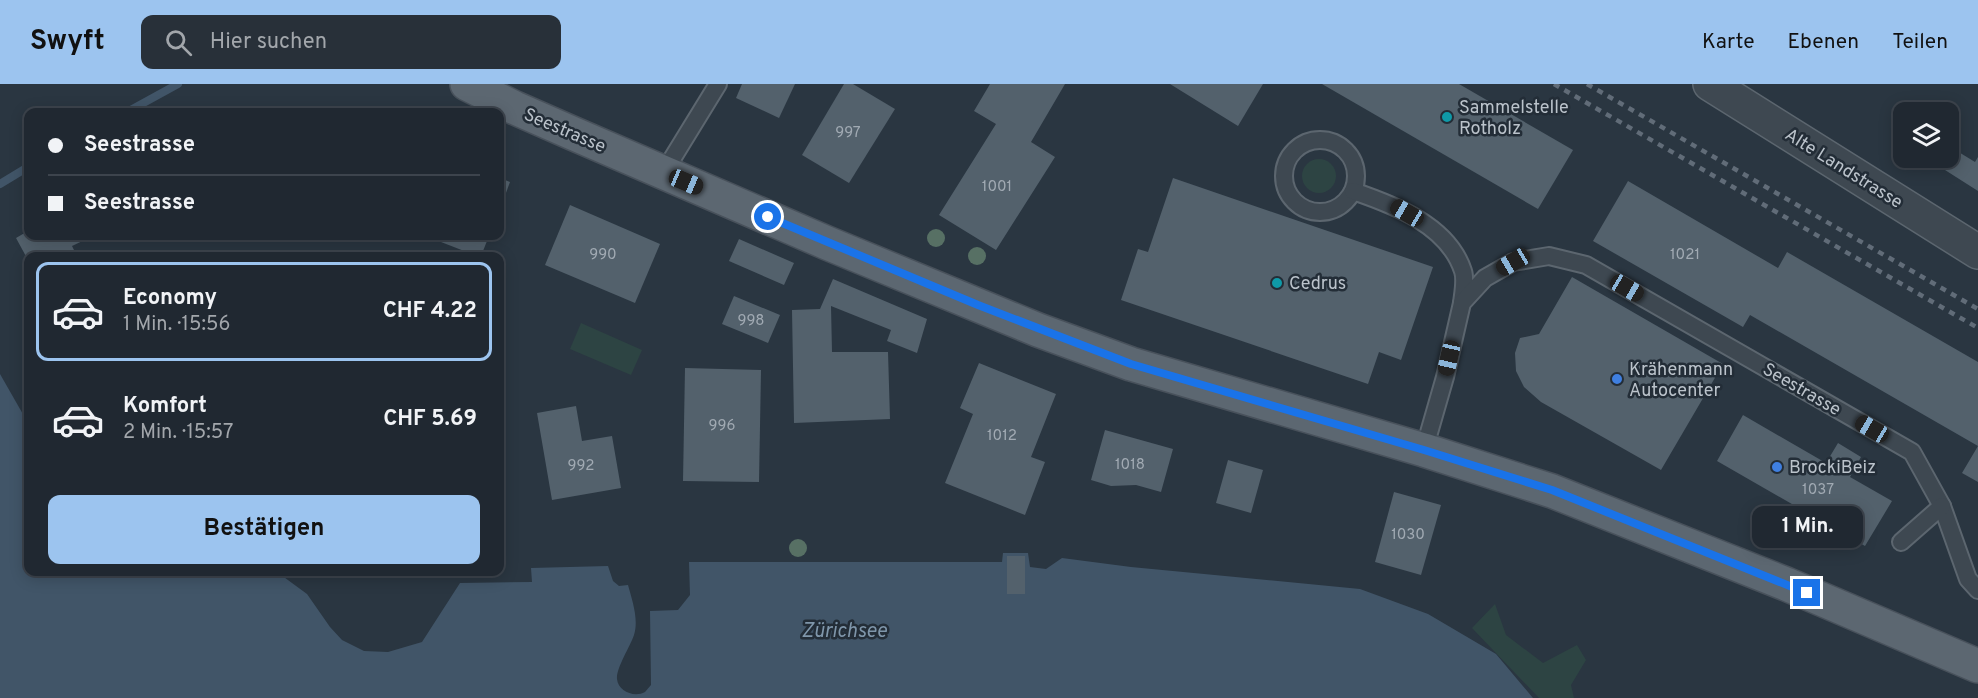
<!DOCTYPE html>
<html lang="de">
<meta charset="utf-8">
<style>
body{margin:0;font-family:Overpass,sans-serif;background:#283039;color:#f1f3f6;height:100vh;display:flex;flex-direction:column;font-size:22px;white-space:nowrap}
*{box-sizing:border-box;margin:0}
p{font-size:20px;color:#a2a6ab}
.icon{flex:none;width:33px;height:33px;fill:none;stroke:currentColor;stroke-width:2;stroke-linecap:round;stroke-linejoin:round}
.map{position:relative;flex:1;overflow:hidden}
.panel{position:absolute;left:24px;top:168px;width:480px;height:324px;display:flex;flex-direction:column;background:#202831;border-radius:12px;box-shadow:0 3px 15px #0003,0 0 0 2px #3d444d}
.panel>*{flex:none}
.banner{position:absolute;left:24px;top:24px;width:480px;height:132px;border-radius:12px;box-shadow:0 3px 15px #0003,0 0 0 2px #3d444d;display:grid;align-content:center;height:132px;padding:0 24px;background:#202831}
.fabs{position:absolute;left:1893px;top:18px;display:grid;gap:12px}
.fabs a{display:grid;place-items:center;width:66px;height:66px;border-radius:12px;background:#202831;box-shadow:0 3px 15px #0003,0 0 0 2px #3d444d;font-size:30px}
.end{position:absolute;width:27px;height:27px;margin:-14px;border:8px solid #1a73e8;background:#fff;box-shadow:0 0 0 3px #fff}
.from{border-radius:50%}
.bubble{position:absolute;height:42px;border-radius:12px;background:#202831;box-shadow:0 3px 15px #0003,0 0 0 2px #3d444d;font-size:20px;font-weight:700;line-height:42px;text-align:center}
.car{position:absolute;width:18px;height:36px;margin:-18px -9px;border-radius:8px;box-shadow:0 0 4px 2px #0007;background:linear-gradient(#222 24%,#8ab4d8 0 40%,#222 0 76%,#8ab4d8 0 86%,#222 0)}
.banner b{display:flex;align-items:center;gap:21px;height:57px;font-size:22px}
.banner b+b{border-top:2px solid #3d444d}
.banner i{width:15px;height:15px;background:#f1f3f6}
ul{padding:10px 0 0;list-style:none}
li{display:flex;align-items:center;gap:18px;height:99px;margin:0 12px 9px;padding:0 12px;border:3px solid transparent;border-radius:12px}
li div{flex:1}
li b{display:block;font-size:22px}
li em{font-style:normal;font-weight:700}
li.current{border-color:#9cc4ef}
li>.icon{width:54px;height:54px;stroke-width:1.5}
.cta{display:flex;gap:12px;margin-top:auto;padding:12px 24px}
.cta a{flex:1;height:69px;border-radius:12px;background:#9cc4ef;color:#111;font-size:24px;font-weight:700;line-height:69px;text-align:center}
header{display:flex;align-items:center;gap:36px;box-sizing:border-box;height:84px;padding:0 30px;background:#9cc4ef;color:#111}
header strong{font-size:28px}
nav{display:flex;gap:33px;margin-inline-start:auto;font-size:21px}
.search{width:420px;height:54px;background:#283039;display:flex;align-items:center;gap:15px;box-sizing:border-box;padding:0 21px;border-radius:12px;color:#a2a6ab;font-size:22px}
.map>svg:first-child{display:block}
.green{fill:#2d4443}
.water{fill:#415568}
.lines{fill:none;stroke-linecap:round;stroke-linejoin:round}
.stream{stroke:#415568;stroke-width:8}
.building{fill:#53616c}
.service-casing{stroke:#5c666f;stroke-width:20}
.minor-casing{stroke:#5c666f;stroke-width:36}
.primary-casing{stroke:#48515b;stroke-width:36}
.service{stroke:#3e4851;stroke-width:16}
.minor{stroke:#3e4851;stroke-width:33}
.primary{stroke:#5c6771;stroke-width:33}
.rail{stroke:#616c78;stroke-width:4.5;stroke-dasharray:6 6;stroke-linecap:butt}
.tree{fill:#577064}
.route{stroke:#1a73e8;stroke-width:8}
.culture-dot{fill:#0f9aa8;stroke:#232d37;stroke-width:2}
.shop-dot{fill:#3f7fe0;stroke:#232d37;stroke-width:2}
.labels{text-anchor:middle;stroke-width:5;stroke-linejoin:round;paint-order:stroke}
.number-label{font-size:15px;fill:#a1aab3}
.poi-label{font-size:18px;fill:#bbc3cb;stroke:#232d37;text-anchor:start}
.street-label{font-size:18px;fill:#bbc3cb;stroke:#232d37}
.water-label{font-size:20px;font-style:italic;fill:#7f96aa;stroke:#232d37}
</style>
<header>
<strong>Swyft</strong>
<div class="search"><svg class="icon" aria-label="search" viewBox="0 0 24 24"><circle cx="10" cy="10" r="6"/><path d="M15 15l6 6"/></svg>Hier suchen</div>
<nav><a>Karte</a><a>Ebenen</a><a>Teilen</a></nav>
</header>
<div class="map">
<svg width="1978" height="614" viewBox="0 0 1978 614">
<rect width="100%" height="100%" fill="#2a3641"/>
<g class="green">
<circle cx="1319" cy="92" r="17"/>
<path d="M581,239L642,266L631,291L570,265Z"/>
<path d="M1495,520L1506,551L1543,579L1577,561L1586,576L1571,601L1574,614H1539L1472,544Z"/>
</g>
<path class="water" d="M0,290L24,332L28,334V488H277L307,510L330,543L342,556L364,567L388,568L422,558L460,499L532,498L531,484L608,482L613,497L619,502L628,501C632,516 639,535 634,551C630,563 616,584 617,595C618,607 634,614 645,608C647,606 649,603 651,601L650,527L678,526L690,511L689,478H1002L1003,469H1028L1030,483L1046,485L1062,474L1131,483L1360,505L1428,530L1496,570L1533,614H0Z"/>
<g class="lines">
<g class="stream">
<path d="M127,28L178,0"/>
<path d="M0,100L28,83"/>
</g>
</g>
<g class="building">
<path d="M742,0H795L779,34L736,14Z"/>
<path d="M844,0H853L895,25L849,99L802,71Z"/>
<path d="M990,0H1065L1031,58L1055,73L996,166L939,131L996,40L974,27Z"/>
<path d="M1170,0H1263L1238,42Z"/>
<path d="M1322,0H1459L1573,66L1538,125Z"/>
<path d="M1957,67L1975,78L1978,73V107L1945,86Z"/>
<path d="M500,94L510,98L500,125Z"/>
<path d="M1173,94L1433,183L1401,276L1379,268L1368,300L1121,216L1138,165L1148,168Z"/>
<path d="M1628,97L1778,184L1787,168L1978,278V398L1962,389L1978,362L1750,231L1743,243L1593,157Z"/>
<path d="M570,121L660,160L635,219L545,181Z"/>
<path d="M28,147V152H93L72,162L77,172H28V176L16,154Z"/>
<path d="M444,152H489L481,172H477L441,158Z"/>
<path d="M739,155L794,179L784,201L729,177Z"/>
<path d="M1572,193L1723,280L1661,386L1541,318L1524,303L1516,287L1515,269L1520,254L1539,250Z"/>
<path d="M833,195L927,235L917,269L887,257L891,246L831,222L832,268H888L890,335L794,339L792,226L820,225Z"/>
<path d="M734,212L780,231L768,259L722,240Z"/>
<path d="M979,279L1056,310L1031,373L1045,378L1025,431L945,399L973,330L960,324Z"/>
<path d="M685,284L761,286L759,398L683,397Z"/>
<path d="M576,322L582,357L612,352L621,404L552,416L537,329Z"/>
<path d="M1743,331L1826,379L1838,359L1861,373L1850,393L1892,417L1865,462L1717,377Z"/>
<path d="M1105,346L1173,365L1161,408L1136,401L1111,402L1091,396Z"/>
<path d="M1228,376L1263,386L1251,429L1216,419Z"/>
<path d="M1394,408L1441,421L1421,491L1375,478Z"/>
<rect x="1007" y="472" width="18" height="38"/>
</g>
<g class="lines">
<g class="service-casing">
<g id="service">
<circle cx="1320" cy="92" r="36"/>
<path d="M664,88L718,0"/>
<path d="M1353,107C1394,121 1448,141 1463,187C1466,196 1463,210 1462,219"/>
<path d="M1424,366L1445,293L1462,219L1485,194L1513,178L1549,172L1586,181L1912,368L1942,422L1968,495L1978,506"/>
<path d="M1901,458L1942,422"/>
</g>
</g>
<g class="minor-casing">
<path id="minor" d="M1710,0L1978,168"/>
</g>
<g class="primary-casing">
<path id="primary" d="M467,0L515,24L572,49L827,159L1038,246L1131,280L1424,366L1552,407L1786,500L1978,582"/>
</g>
<use href="#service" class="service"/>
<use href="#minor" class="minor"/>
<use href="#primary" class="primary"/>
<g class="rail">
<path d="M1554,0L1978,244"/>
<path d="M1587,0L1978,225"/>
</g>
</g>
<g class="tree">
<circle cx="936" cy="154" r="9"/>
<circle cx="977" cy="172" r="9"/>
<circle cx="798" cy="464" r="9"/>
</g>
<g class="lines">
<path class="route" d="M768,133L978,221L1131,280L1424,366L1552,406L1807,509"/>
</g>
<g class="culture-dot">
<circle cx="1447" cy="33" r="6"/>
<circle cx="1277" cy="199" r="6"/>
</g>
<g class="shop-dot">
<circle cx="1617" cy="295" r="6"/>
<circle cx="1777" cy="383" r="6"/>
</g>
<g class="labels">
<g class="number-label">
<text x="848" y="53">997</text>
<text x="997" y="107">1001</text>
<text x="603" y="175">990</text>
<text x="1685" y="175">1021</text>
<text x="751" y="241">998</text>
<text x="722" y="346">996</text>
<text x="1002" y="356">1012</text>
<text x="1130" y="385">1018</text>
<text x="581" y="386">992</text>
<text x="1818" y="410">1037</text>
<text x="1408" y="455">1030</text>
</g>
<g class="poi-label">
<text x="1459" y="29">Sammelstelle<tspan x="1459" dy="21">Rotholz</tspan></text>
<text x="1289" y="205">Cedrus</text>
<text x="1629" y="291">Krähenmann<tspan x="1629" dy="21">Autocenter</tspan></text>
<text x="1789" y="389">BrockiBeiz</text>
</g>
<g class="street-label">
<text transform="translate(565 46) rotate(23)" y="6">Seestrasse</text>
<text transform="translate(1844 84) rotate(32)" y="6">Alte Landstrasse</text>
<text transform="translate(1802 305) rotate(30)" y="6">Seestrasse</text>
</g>
<g class="water-label">
<text x="844" y="553">Zürichsee</text>
</g>
</g>
</svg>
<div class="fabs">
<a><svg class="icon" aria-label="layers" viewBox="0 0 24 24"><path d="M12 4l9 5-9 5-9-5zM3 14l9 5 9-5"/></svg></a>
</div>
<i class="end from" style="left:768px;top:133px"></i>
<i class="end" style="left:1807px;top:509px"></i>
<div class="bubble" style="left:1752px;top:422px;width:111px">1 Min.</div>
<i class="car" style="left:686px;top:98px;rotate:113deg"></i>
<i class="car" style="left:1407px;top:129px;rotate:300deg"></i>
<i class="car" style="left:1513px;top:178px;rotate:240deg"></i>
<i class="car" style="left:1627px;top:204px;rotate:120deg"></i>
<i class="car" style="left:1449px;top:274px;rotate:193deg"></i>
<i class="car" style="left:1872px;top:345px;rotate:300deg"></i>
<div class="banner">
<b><i class="from"></i>Seestrasse</b>
<b><i></i>Seestrasse</b>
</div>
<section class="panel">
<ul>
<li class="current"><svg class="icon" aria-label="car" viewBox="0 0 24 24"><path d="M5 17H2v-5l4-1 3-4h7l3 4 3 1v5h-3M9 17h6M6 11h13"/><circle cx="7" cy="17" r="2"/><circle cx="17" cy="17" r="2"/></svg><div><b>Economy</b><p>1 Min. · 15:56</p></div><em>CHF 4.22</em></li>
<li><svg class="icon" aria-label="car" viewBox="0 0 24 24"><path d="M5 17H2v-5l4-1 3-4h7l3 4 3 1v5h-3M9 17h6M6 11h13"/><circle cx="7" cy="17" r="2"/><circle cx="17" cy="17" r="2"/></svg><div><b>Komfort</b><p>2 Min. · 15:57</p></div><em>CHF 5.69</em></li>
</ul>
<div class="cta"><a>Bestätigen</a></div>
</section>
</div>
